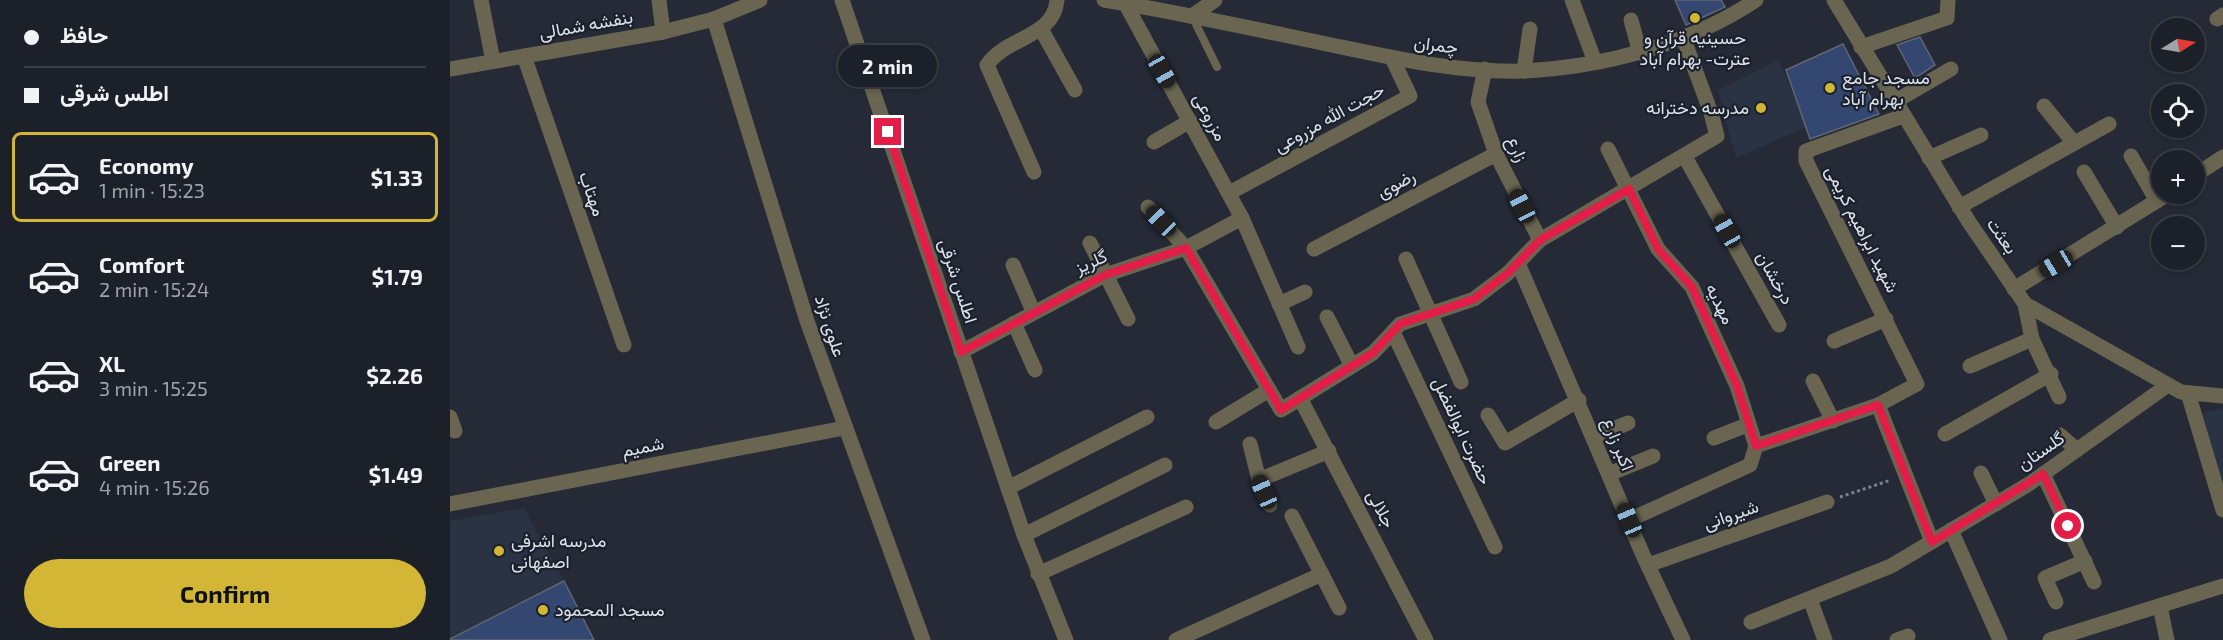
<!DOCTYPE html>
<meta charset="utf-8">
<style>
body{margin:0;font-family:"Exo 2",Vazirmatn,sans-serif;background:#252830;color:#f1f3f6;height:100vh;display:flex;flex-direction:column;font-size:22px;white-space:nowrap}
*{box-sizing:border-box;margin:0}
p{font-size:20px;color:#a0a3a8}
.icon{flex:none;width:33px;height:33px;fill:none;stroke:currentColor;stroke-width:2;stroke-linecap:round;stroke-linejoin:round}
.map{position:relative;flex:1;overflow:hidden}
.drawer{display:flex;flex-direction:column;background:#1c2028;width:450px}
.drawer>*{flex:none}
.guide{display:grid;align-content:center;height:132px;padding:0 24px;background:#1c2028}
.needle{width:39px;rotate:79deg}
.buttons{position:absolute;left:1701px;top:18px;display:grid;gap:12px}
.buttons a{display:grid;place-items:center;width:54px;height:54px;border-radius:50%;background:#1c2028;box-shadow:0 3px 9px #0003,0 0 0 2px #3a3e45;font-size:30px}
.end{position:absolute;width:27px;height:27px;margin:-14px;border:8px solid #e11d48;background:#fff;box-shadow:0 0 0 3px #fff}
.from{border-radius:50%}
.bubble{position:absolute;height:42px;border-radius:21px;background:#1c2028;box-shadow:0 3px 9px #0003,0 0 0 2px #3a3e45;font-size:20px;font-weight:700;line-height:42px;text-align:center}
.car{position:absolute;width:18px;height:36px;margin:-18px -9px;border-radius:8px;box-shadow:0 0 4px 2px #0007;background:linear-gradient(#222 24%,#8ab4d8 0 40%,#222 0 76%,#8ab4d8 0 86%,#222 0)}
.guide b{display:flex;align-items:center;gap:21px;height:57px;font-size:22px}
.guide b+b{border-top:2px solid #3a3e45}
.guide i{width:15px;height:15px;background:#f1f3f6}
ul{padding:0;list-style:none}
li{display:flex;align-items:center;gap:18px;height:90px;margin:0 12px 9px;padding:0 12px;border:3px solid transparent;border-radius:9px}
li div{flex:1}
li b{display:block;font-size:22px}
li em{font-style:normal;font-weight:700}
li.active{border-color:#d3b635}
li>.icon{width:54px;height:54px;stroke-width:1.5}
.button{display:flex;gap:12px;margin-top:auto;padding:12px 24px}
.button a{flex:1;height:69px;border-radius:36px;background:#d3b635;color:#111;font-size:24px;font-weight:700;line-height:69px;text-align:center}
main{display:flex;flex:1;min-height:0}
.map>svg:first-child{display:block}
.built{fill:#2a3344}
.building{fill:#344770;stroke:#606674;stroke-width:1.5}
.lines{fill:none;stroke-linecap:round;stroke-linejoin:round}
.path{stroke:#7b7f8a;stroke-width:3;stroke-dasharray:3 3;stroke-linecap:butt}
.service{stroke:#6a6550;stroke-width:8}
.minor{stroke:#6a6550;stroke-width:15}
.tertiary{stroke:#6a6550;stroke-width:15}
.route{stroke:#e11d48;stroke-width:8}
.poi-dot{fill:#d3b635;stroke:#1b212c;stroke-width:2}
.labels{text-anchor:middle;stroke-width:4.5;stroke-linejoin:round;paint-order:stroke}
.street-label{font-size:18px;fill:#dde1e9;stroke:#1b212c}
.poi-label{font-size:18px;fill:#dde1e9;stroke:#1b212c;text-anchor:start}
</style>
<main>
<section class="drawer">
<div class="guide">
<b><i class="from"></i>حافظ</b>
<b><i></i>اطلس شرقی</b>
</div>
<ul>
<li class="active"><svg class="icon" aria-label="car" viewBox="0 0 24 24"><path d="M5 17H2v-5l4-1 3-4h7l3 4 3 1v5h-3M9 17h6M6 11h13"/><circle cx="7" cy="17" r="2"/><circle cx="17" cy="17" r="2"/></svg><div><b>Economy</b><p>1 min · 15:23</p></div><em>$1.33</em></li>
<li><svg class="icon" aria-label="car" viewBox="0 0 24 24"><path d="M5 17H2v-5l4-1 3-4h7l3 4 3 1v5h-3M9 17h6M6 11h13"/><circle cx="7" cy="17" r="2"/><circle cx="17" cy="17" r="2"/></svg><div><b>Comfort</b><p>2 min · 15:24</p></div><em>$1.79</em></li>
<li><svg class="icon" aria-label="car" viewBox="0 0 24 24"><path d="M5 17H2v-5l4-1 3-4h7l3 4 3 1v5h-3M9 17h6M6 11h13"/><circle cx="7" cy="17" r="2"/><circle cx="17" cy="17" r="2"/></svg><div><b>XL</b><p>3 min · 15:25</p></div><em>$2.26</em></li>
<li><svg class="icon" aria-label="car" viewBox="0 0 24 24"><path d="M5 17H2v-5l4-1 3-4h7l3 4 3 1v5h-3M9 17h6M6 11h13"/><circle cx="7" cy="17" r="2"/><circle cx="17" cy="17" r="2"/></svg><div><b>Green</b><p>4 min · 15:26</p></div><em>$1.49</em></li>
</ul>
<div class="button"><a>Confirm</a></div>
</section>
<div class="map">
<svg width="1773" height="640" viewBox="0 0 1773 640">
<rect width="100%" height="100%" fill="#252a36"/>
<g class="built">
<path d="M1329,60L1356,127L1286,158L1268,90Z"/>
<path d="M1773,408V496L1747,415Z"/>
<path d="M74,508L114,581L0,639V521Z"/>
</g>
<g class="building">
<path d="M1225,0H1271L1275,7L1236,25Z"/>
<path d="M1470,37L1485,65L1465,78L1447,45Z"/>
<path d="M1393,44L1429,114L1360,139L1336,70Z"/>
<path d="M114,581L144,640H0V639Z"/>
</g>
<g class="lines">
<path class="path" d="M1390,497L1441,480"/>
<path class="service" d="M742,16L767,67"/>
<g class="minor">
<path d="M31,0L43,61"/>
<path d="M209,0L213,32"/>
<path d="M392,0L574,535L616,640"/>
<path d="M1122,0L1145,62"/>
<path d="M675,3L792,218L848,347"/>
<path d="M742,16L765,0"/>
<path d="M264,19L357,321L473,640"/>
<path d="M1767,19L1773,15"/>
<path d="M1181,20L1190,53"/>
<path d="M591,29L625,90"/>
<path d="M1411,47L1497,18L1498,0"/>
<path d="M74,56L174,345"/>
<path d="M1035,69L1028,102L1046,154L1090,240"/>
<path d="M1074,71L1080,29"/>
<path d="M1444,102L1501,69"/>
<path d="M1594,106L1624,143"/>
<path d="M704,142L740,121"/>
<path d="M1158,149L1208,249L1242,287L1287,386L1306,446"/>
<path d="M1681,156L1707,201"/>
<path d="M1235,157L1329,325"/>
<path d="M1479,158L1531,135"/>
<path d="M584,172L537,65C557,36 604,38 607,0"/>
<path d="M1634,172L1667,227"/>
<path d="M1744,176L1773,157"/>
<path d="M779,193L960,96L942,58"/>
<path d="M698,207L736,248L831,410L923,353L950,324L1024,299L1057,274L1090,240L1267,136L1261,113L1233,37"/>
<path d="M1509,207L1659,124"/>
<path d="M640,243L678,319"/>
<path d="M864,249L1046,154"/>
<path d="M956,259L1011,382"/>
<path d="M1068,263L1193,555L1233,640"/>
<path d="M563,265L583,311"/>
<path d="M1564,289L1718,194"/>
<path d="M829,304L855,292"/>
<path d="M1575,304L1582,339L1609,397"/>
<path d="M877,317L902,366"/>
<path d="M564,323L585,370"/>
<path d="M943,332L1045,547"/>
<path d="M1384,341L1436,319"/>
<path d="M511,352L655,275L736,248L792,218"/>
<path d="M1520,366L1582,339"/>
<path d="M1363,381L1383,421"/>
<path d="M1738,393L1773,510"/>
<path d="M850,398L976,640"/>
<path d="M1428,405L1482,542"/>
<path d="M1038,415L1055,443L1129,400"/>
<path d="M0,417L5,431"/>
<path d="M766,422L819,390"/>
<path d="M1495,434L1601,374"/>
<path d="M1610,435L1627,450"/>
<path d="M1144,437L1178,423"/>
<path d="M1264,438L1297,425"/>
<path d="M800,444L809,480L820,505"/>
<path d="M1306,446L1428,405L1467,384L1356,161V151L1453,116"/>
<path d="M1531,473L1546,504"/>
<path d="M1159,474L1203,456"/>
<path d="M1593,474L1644,582"/>
<path d="M809,480L879,451"/>
<path d="M558,488L697,417"/>
<path d="M0,504L394,428"/>
<path d="M842,516L889,608"/>
<path d="M1179,520L1300,465L1306,446"/>
<path d="M1501,530L1550,640"/>
<path d="M574,535L715,465"/>
<path d="M1198,565L1377,502"/>
<path d="M588,574L736,507"/>
<path d="M1360,599L1375,640"/>
<path d="M1606,602L1595,578L1635,561"/>
<path d="M1710,606L1717,640"/>
<path d="M1301,622L1441,566L1579,484L1718,385"/>
<path d="M726,640L872,574"/>
<path d="M1447,640L1458,636"/>
<path d="M1600,640L1773,586"/>
</g>
<g class="tertiary">
<path d="M654,0C727,12 800,28 872,43C939,57 1006,73 1074,71C1154,67 1240,44 1306,0"/>
<path d="M1384,0L1519,222L1575,304L1731,392L1773,396"/>
<path d="M0,69L213,32L264,19L310,0"/>
</g>
</g>
<g class="lines">
<path class="route" d="M438,132L511,352L655,275L736,248L831,410L923,353L950,324L1024,299L1057,274L1090,240L1179,189L1208,249L1242,287L1287,386L1306,446L1428,405L1482,542L1593,474L1618,526"/>
</g>
<g class="poi-dot">
<circle cx="1245" cy="18" r="6"/>
<circle cx="1380" cy="88" r="6"/>
<circle cx="1311" cy="108" r="6"/>
<circle cx="49" cy="551" r="6"/>
<circle cx="93" cy="610" r="6"/>
</g>
<g class="labels">
<g class="street-label">
<text transform="translate(136 25) rotate(-10)" y="6">بنفشه شمالی</text>
<text transform="translate(986 45) rotate(7)" y="6">چمران</text>
<text transform="translate(760 117) rotate(62)" y="6">مزروعی</text>
<text transform="translate(879 118) rotate(-29)" y="6">حجت الله مزروعی</text>
<text transform="translate(1067 149) rotate(66)" y="6">زارع</text>
<text transform="translate(946 184) rotate(-28)" y="6">رضوی</text>
<text transform="translate(142 194) rotate(71)" y="6">مهتاب</text>
<text transform="translate(1412 229) rotate(63)" y="6">شهید ابراهیم کریمی</text>
<text transform="translate(1552 236) rotate(55)" y="6">بعثت</text>
<text transform="translate(641 262) rotate(-24)" y="6">گلریز</text>
<text transform="translate(1325 278) rotate(61)" y="6">درخشان</text>
<text transform="translate(508 281) rotate(72)" y="6">اطلس شرقی</text>
<text transform="translate(1270 304) rotate(64)" y="6">مهدیه</text>
<text transform="translate(380 326) rotate(72)" y="6">علوی نژاد</text>
<text transform="translate(1012 431) rotate(65)" y="6">حضرت ابوالفضل</text>
<text transform="translate(1168 444) rotate(68)" y="6">اکبر زارع</text>
<text transform="translate(193 447) rotate(-11)" y="6">شمیم</text>
<text transform="translate(1591 451) rotate(-35)" y="6">گلستان</text>
<text transform="translate(931 509) rotate(62)" y="6">جلالی</text>
<text transform="translate(1281 515) rotate(-19)" y="6">شیروانی</text>
</g>
<g class="poi-label">
<text x="1245" y="44" text-anchor="middle">حسینیه قرآن و<tspan x="1245" dy="21">عترت- بهرام آباد</tspan></text>
<text x="1392" y="84">مسجد جامع<tspan x="1392" dy="21">بهرام آباد</tspan></text>
<text x="1299" y="114" text-anchor="end">مدرسه دخترانه</text>
<text x="61" y="547">مدرسه اشرفی<tspan x="61" dy="21">اصفهانی</tspan></text>
<text x="105" y="616">مسجد المحمود</text>
</g>
</g>
</svg>
<div class="buttons">
<a><svg class="needle" viewBox="-14 -14 28 28"><path d="M0-13l5 13h-10z" fill="#e53935"/><path d="M0 13l5-13h-10z" fill="#a0a3a8"/></svg></a>
<a><svg class="icon" aria-label="locate" viewBox="0 0 24 24"><circle cx="12" cy="12" r="6"/><path d="M12 2v4M12 18v4M2 12h4M18 12h4"/></svg></a>
<a>+</a>
<a>−</a>
</div>
<i class="end from" style="left:1618px;top:526px"></i>
<i class="end" style="left:438px;top:132px"></i>
<div class="bubble" style="left:388px;top:45px;width:99px">2 min</div>
<i class="car" style="left:712px;top:71px;rotate:151deg"></i>
<i class="car" style="left:1072px;top:206px;rotate:333deg"></i>
<i class="car" style="left:711px;top:221px;rotate:316deg"></i>
<i class="car" style="left:1277px;top:231px;rotate:331deg"></i>
<i class="car" style="left:1606px;top:264px;rotate:239deg"></i>
<i class="car" style="left:814px;top:492px;rotate:336deg"></i>
<i class="car" style="left:1179px;top:520px;rotate:337deg"></i>
</div>
</main>
